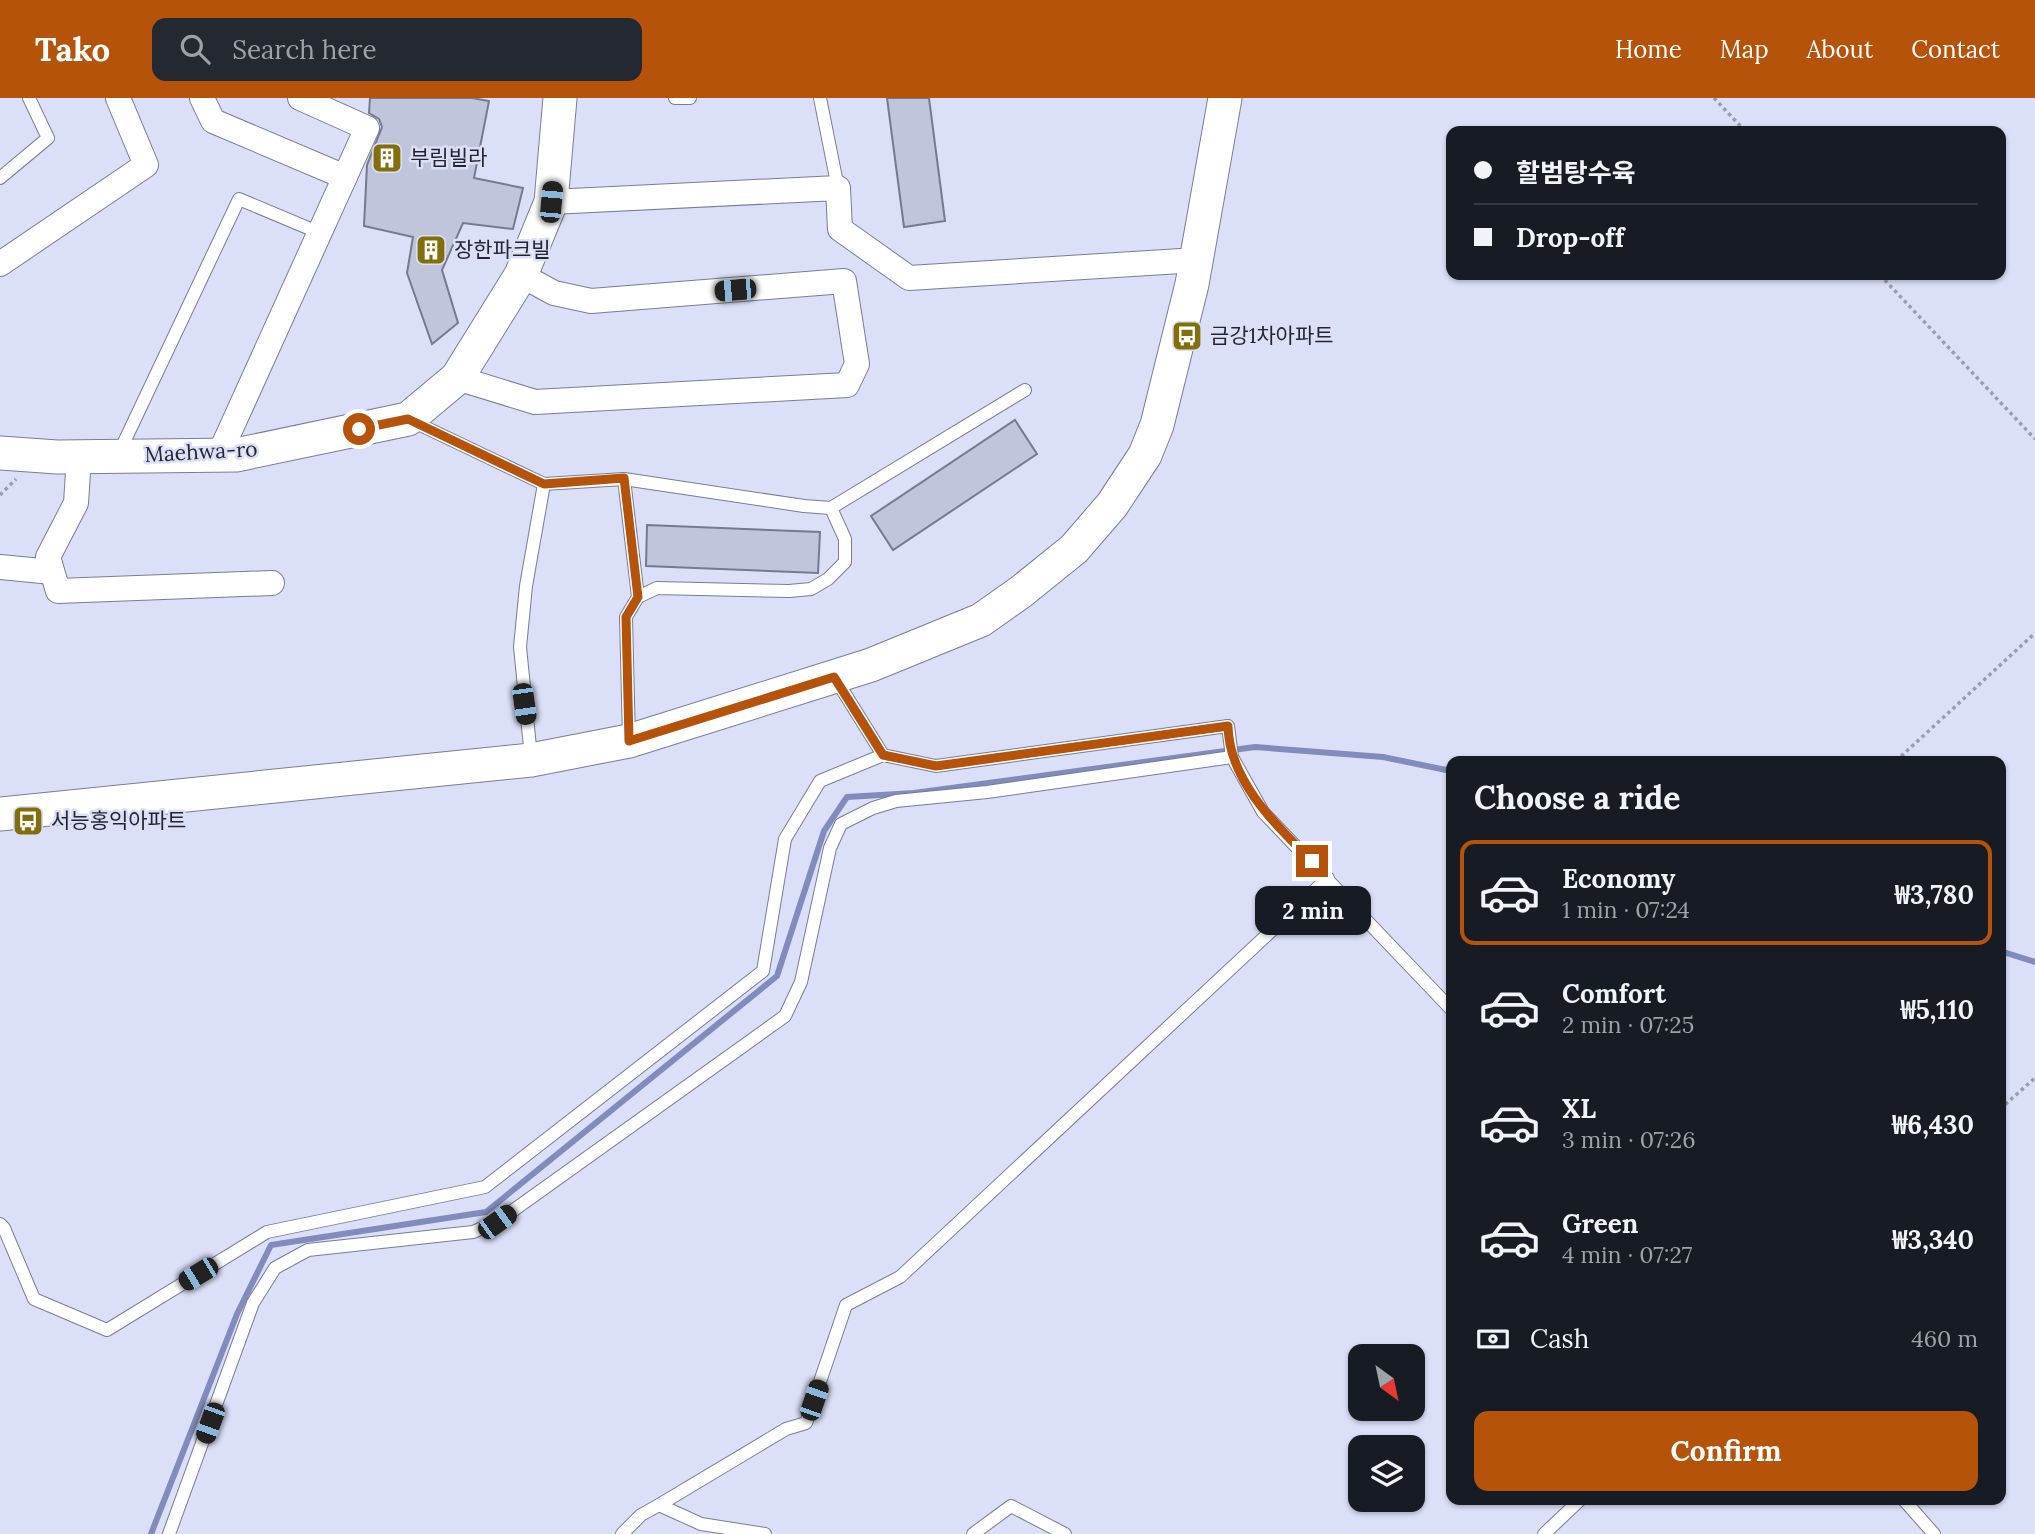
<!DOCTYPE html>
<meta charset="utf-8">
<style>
body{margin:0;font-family:Lora,"Noto Sans KR",serif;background:#242831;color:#f1f3f6;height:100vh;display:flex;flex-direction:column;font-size:26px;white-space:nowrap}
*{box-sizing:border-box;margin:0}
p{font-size:23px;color:#9ea1a6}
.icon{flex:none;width:38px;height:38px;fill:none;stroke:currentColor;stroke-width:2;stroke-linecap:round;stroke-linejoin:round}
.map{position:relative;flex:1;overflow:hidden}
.details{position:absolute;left:1446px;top:658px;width:560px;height:749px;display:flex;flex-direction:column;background:#171b24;border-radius:14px;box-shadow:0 2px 5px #0004}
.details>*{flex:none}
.hud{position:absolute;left:1446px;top:28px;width:560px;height:154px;border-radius:14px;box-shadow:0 2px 5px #0004;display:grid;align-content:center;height:154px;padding:0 28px;background:#171b24}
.needle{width:46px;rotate:147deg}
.controls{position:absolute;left:1348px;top:1246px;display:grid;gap:14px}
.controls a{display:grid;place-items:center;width:77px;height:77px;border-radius:14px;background:#171b24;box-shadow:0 2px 5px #0004;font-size:35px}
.end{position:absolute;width:32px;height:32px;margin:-16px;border:9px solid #b45309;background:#fff;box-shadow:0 0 0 4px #fff}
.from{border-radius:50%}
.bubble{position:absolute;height:49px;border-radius:14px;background:#171b24;box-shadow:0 2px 5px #0004;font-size:23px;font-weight:700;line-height:49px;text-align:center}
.car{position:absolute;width:21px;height:42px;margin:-21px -10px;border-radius:9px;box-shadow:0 0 5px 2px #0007;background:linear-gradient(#222 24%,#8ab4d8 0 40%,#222 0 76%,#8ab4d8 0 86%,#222 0)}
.hud b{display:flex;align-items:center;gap:24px;height:66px;font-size:26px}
.hud b+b{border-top:2px solid #363941}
.hud i{width:18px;height:18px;background:#f1f3f6}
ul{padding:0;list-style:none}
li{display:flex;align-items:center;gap:21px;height:105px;margin:0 14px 10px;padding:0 14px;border:4px solid transparent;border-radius:14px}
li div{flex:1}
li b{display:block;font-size:26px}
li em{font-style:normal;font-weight:700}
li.active{border-color:#b45309}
li>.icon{width:63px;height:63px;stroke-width:1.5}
h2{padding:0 28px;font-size:32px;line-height:84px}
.pay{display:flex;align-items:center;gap:18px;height:77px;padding:0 28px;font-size:26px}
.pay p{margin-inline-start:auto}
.cta{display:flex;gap:14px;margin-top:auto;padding:14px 28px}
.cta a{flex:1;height:80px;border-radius:14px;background:#b45309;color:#fff;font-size:28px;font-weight:700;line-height:80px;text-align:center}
header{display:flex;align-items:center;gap:42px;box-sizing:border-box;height:98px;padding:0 35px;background:#b45309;color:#fff}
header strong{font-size:33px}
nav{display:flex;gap:38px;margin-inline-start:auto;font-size:24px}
.search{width:490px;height:63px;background:#242831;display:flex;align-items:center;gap:18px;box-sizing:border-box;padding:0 24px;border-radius:14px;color:#9ea1a6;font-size:26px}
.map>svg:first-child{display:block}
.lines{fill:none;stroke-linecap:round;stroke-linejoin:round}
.stream{stroke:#818bbc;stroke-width:6}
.building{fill:#c0c5dc;stroke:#757a8f;stroke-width:2}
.lane-casing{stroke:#787d93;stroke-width:14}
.street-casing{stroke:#787d93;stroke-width:26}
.secondary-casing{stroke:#787d93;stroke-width:35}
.path{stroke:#999db0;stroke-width:3.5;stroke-dasharray:3.5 3.5;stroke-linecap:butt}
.lane{stroke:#fff;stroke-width:12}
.street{stroke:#fff;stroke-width:24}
.secondary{stroke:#fff;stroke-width:33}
.route{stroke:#b45309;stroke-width:9}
.labels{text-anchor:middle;stroke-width:5;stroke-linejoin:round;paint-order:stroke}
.poi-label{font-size:21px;fill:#24262f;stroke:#dbe0f8;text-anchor:start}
.street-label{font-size:21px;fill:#24262f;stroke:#dbe0f8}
</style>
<header>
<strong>Tako</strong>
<div class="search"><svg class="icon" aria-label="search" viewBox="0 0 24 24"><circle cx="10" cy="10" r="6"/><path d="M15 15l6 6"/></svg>Search here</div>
<nav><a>Home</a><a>Map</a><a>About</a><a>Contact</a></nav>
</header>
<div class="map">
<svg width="2035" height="1436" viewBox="0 0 2035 1436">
<rect width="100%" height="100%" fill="#dbe0f8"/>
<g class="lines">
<g class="stream">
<path d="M2000,853L2035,864"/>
<path d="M151,1436L237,1216L271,1147L486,1114L777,878L824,733L847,699L914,695L1255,649L1383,659L1451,673"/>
</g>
</g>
<g class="building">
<path d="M370,0H472L489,3L474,80L523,90L513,131L463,125L442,172L458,225L432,246L407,175L413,139L364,128L367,67L382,29L379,21L369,15Z"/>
<path d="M887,0H929L945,123L904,129Z"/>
<path d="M1015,322L1037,356L893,452L871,418Z"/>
<path d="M647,427L820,434L818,475L646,468Z"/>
</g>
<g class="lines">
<g class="lane-casing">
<g id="lane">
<path d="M675,0H690"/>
<path d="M820,0L838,90"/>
<path d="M0,80L48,40L29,0"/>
<path d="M410,322L544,386L624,381L804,408L831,410L1025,292"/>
<path d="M118,357L239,101L320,135"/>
<path d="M624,381L638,499"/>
<path d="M835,580L883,657"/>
<path d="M629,642L626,519L638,499L657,490L789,493L811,491L828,481L845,464V441L831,410"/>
<path d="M531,659L520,549L526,488L544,386"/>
<path d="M0,1126L4,1130L34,1201L107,1232L267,1134L485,1089L763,873L785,741L820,683L883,657L936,668L1228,628L1232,659L1263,714L1451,911"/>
<path d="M1904,1402L1934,1436"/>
<path d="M659,1407L701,1426L765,1436"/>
<path d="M169,1436L253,1205L275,1170L308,1152L473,1134L497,1124L785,918L801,884L830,750L841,726L873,710L896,703L987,694L1232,659"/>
<path d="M622,1436L641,1417L659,1407L786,1331L806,1325L846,1207L900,1179L1328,780"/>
<path d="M973,1436L1011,1408L1065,1436"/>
<path d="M1544,1436L1580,1402"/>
</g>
</g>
<g class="street-casing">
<g id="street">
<path d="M202,0L213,23L345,79"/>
<path d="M551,104L838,90L840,131L909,180L1197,162"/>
<path d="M0,166L146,67L118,0"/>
<path d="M457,280L535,304L847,287L857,266L844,183L591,203L554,195L521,177"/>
<path d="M219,357L367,30L300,0"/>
<path d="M79,359L76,405L48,459L58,493L272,485"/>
<path d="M0,469L52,474"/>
</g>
</g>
<g class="secondary-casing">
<g id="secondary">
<path d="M0,355L57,359L236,357L408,321L457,280L521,177L551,104L560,0"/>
<path d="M0,716L531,662L629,643L871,567L981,522L1022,493L1074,451L1112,407L1145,357L1157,327L1192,186L1225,0"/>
</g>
</g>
<g class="path">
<path d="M1714,0L1745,33"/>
<path d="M1880,177L2035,341"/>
<path d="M0,397L16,381"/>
<path d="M1896,663L2035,535"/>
<path d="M2000,1011L2035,980"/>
</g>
<use href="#lane" class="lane"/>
<use href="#street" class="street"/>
<use href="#secondary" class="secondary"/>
</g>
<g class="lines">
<path class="route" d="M359,331L408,321L544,386L624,380L638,499L626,519L629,643L834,579L883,657L936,668L1228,628C1229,683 1276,727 1312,763"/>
</g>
<defs>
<g id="building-square" transform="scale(1.575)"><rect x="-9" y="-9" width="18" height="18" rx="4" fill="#836e0c" stroke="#dbe0f8"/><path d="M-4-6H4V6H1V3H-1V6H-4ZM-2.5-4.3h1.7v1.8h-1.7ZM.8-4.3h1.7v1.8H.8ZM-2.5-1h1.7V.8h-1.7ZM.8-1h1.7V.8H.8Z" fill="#fff"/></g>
<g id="bus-square" transform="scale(1.575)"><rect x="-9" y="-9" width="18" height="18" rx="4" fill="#836e0c" stroke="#dbe0f8"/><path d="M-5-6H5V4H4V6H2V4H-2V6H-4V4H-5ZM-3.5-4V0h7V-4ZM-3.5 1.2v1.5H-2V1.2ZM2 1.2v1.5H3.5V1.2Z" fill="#fff"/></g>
</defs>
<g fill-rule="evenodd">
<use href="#building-square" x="387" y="60"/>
<use href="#building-square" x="431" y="152"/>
<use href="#bus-square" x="1187" y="238"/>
<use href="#bus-square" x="28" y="723"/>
</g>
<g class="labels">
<g class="poi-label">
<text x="410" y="67">부림빌라</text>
<text x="454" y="159">장한파크빌</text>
<text x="1210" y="245">금강1차아파트</text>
<text x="51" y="730">서능홍익아파트</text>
</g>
<g class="street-label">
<text transform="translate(201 354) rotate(-3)" y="7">Maehwa-ro</text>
</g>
</g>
</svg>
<div class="controls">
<a><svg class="needle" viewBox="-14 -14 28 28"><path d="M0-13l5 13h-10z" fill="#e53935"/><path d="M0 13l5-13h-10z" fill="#9ea1a6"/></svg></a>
<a><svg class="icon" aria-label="layers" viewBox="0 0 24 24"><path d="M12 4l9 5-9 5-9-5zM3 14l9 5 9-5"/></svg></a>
</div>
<i class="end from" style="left:359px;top:331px"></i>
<i class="end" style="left:1312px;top:763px"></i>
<div class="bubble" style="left:1255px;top:788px;width:116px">2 min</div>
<i class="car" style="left:551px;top:104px;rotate:5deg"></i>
<i class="car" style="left:735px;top:192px;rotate:265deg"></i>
<i class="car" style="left:524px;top:606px;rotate:172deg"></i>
<i class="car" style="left:497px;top:1124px;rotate:54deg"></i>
<i class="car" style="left:198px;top:1176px;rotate:239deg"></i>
<i class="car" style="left:814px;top:1302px;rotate:19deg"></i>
<i class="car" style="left:210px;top:1325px;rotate:200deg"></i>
<div class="hud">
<b><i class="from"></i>할범탕수육</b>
<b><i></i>Drop-off</b>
</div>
<section class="details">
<h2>Choose a ride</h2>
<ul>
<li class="active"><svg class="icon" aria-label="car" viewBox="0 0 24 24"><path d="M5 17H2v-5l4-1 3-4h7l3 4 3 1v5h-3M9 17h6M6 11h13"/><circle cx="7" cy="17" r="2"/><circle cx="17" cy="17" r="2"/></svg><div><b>Economy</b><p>1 min · 07:24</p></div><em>₩3,780</em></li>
<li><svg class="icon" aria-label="car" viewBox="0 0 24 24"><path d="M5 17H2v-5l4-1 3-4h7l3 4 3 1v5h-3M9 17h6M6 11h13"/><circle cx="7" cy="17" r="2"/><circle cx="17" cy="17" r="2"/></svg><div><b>Comfort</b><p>2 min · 07:25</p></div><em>₩5,110</em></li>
<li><svg class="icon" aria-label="car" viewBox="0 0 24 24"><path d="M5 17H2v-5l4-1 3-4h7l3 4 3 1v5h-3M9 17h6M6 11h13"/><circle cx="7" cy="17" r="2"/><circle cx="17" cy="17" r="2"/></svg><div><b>XL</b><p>3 min · 07:26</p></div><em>₩6,430</em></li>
<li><svg class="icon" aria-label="car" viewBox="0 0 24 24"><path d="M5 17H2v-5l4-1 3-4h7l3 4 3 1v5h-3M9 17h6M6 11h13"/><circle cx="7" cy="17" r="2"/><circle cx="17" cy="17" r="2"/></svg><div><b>Green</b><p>4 min · 07:27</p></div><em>₩3,340</em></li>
</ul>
<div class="pay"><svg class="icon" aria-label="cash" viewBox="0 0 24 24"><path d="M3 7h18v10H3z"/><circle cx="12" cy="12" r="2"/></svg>Cash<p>460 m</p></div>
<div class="cta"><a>Confirm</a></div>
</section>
</div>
